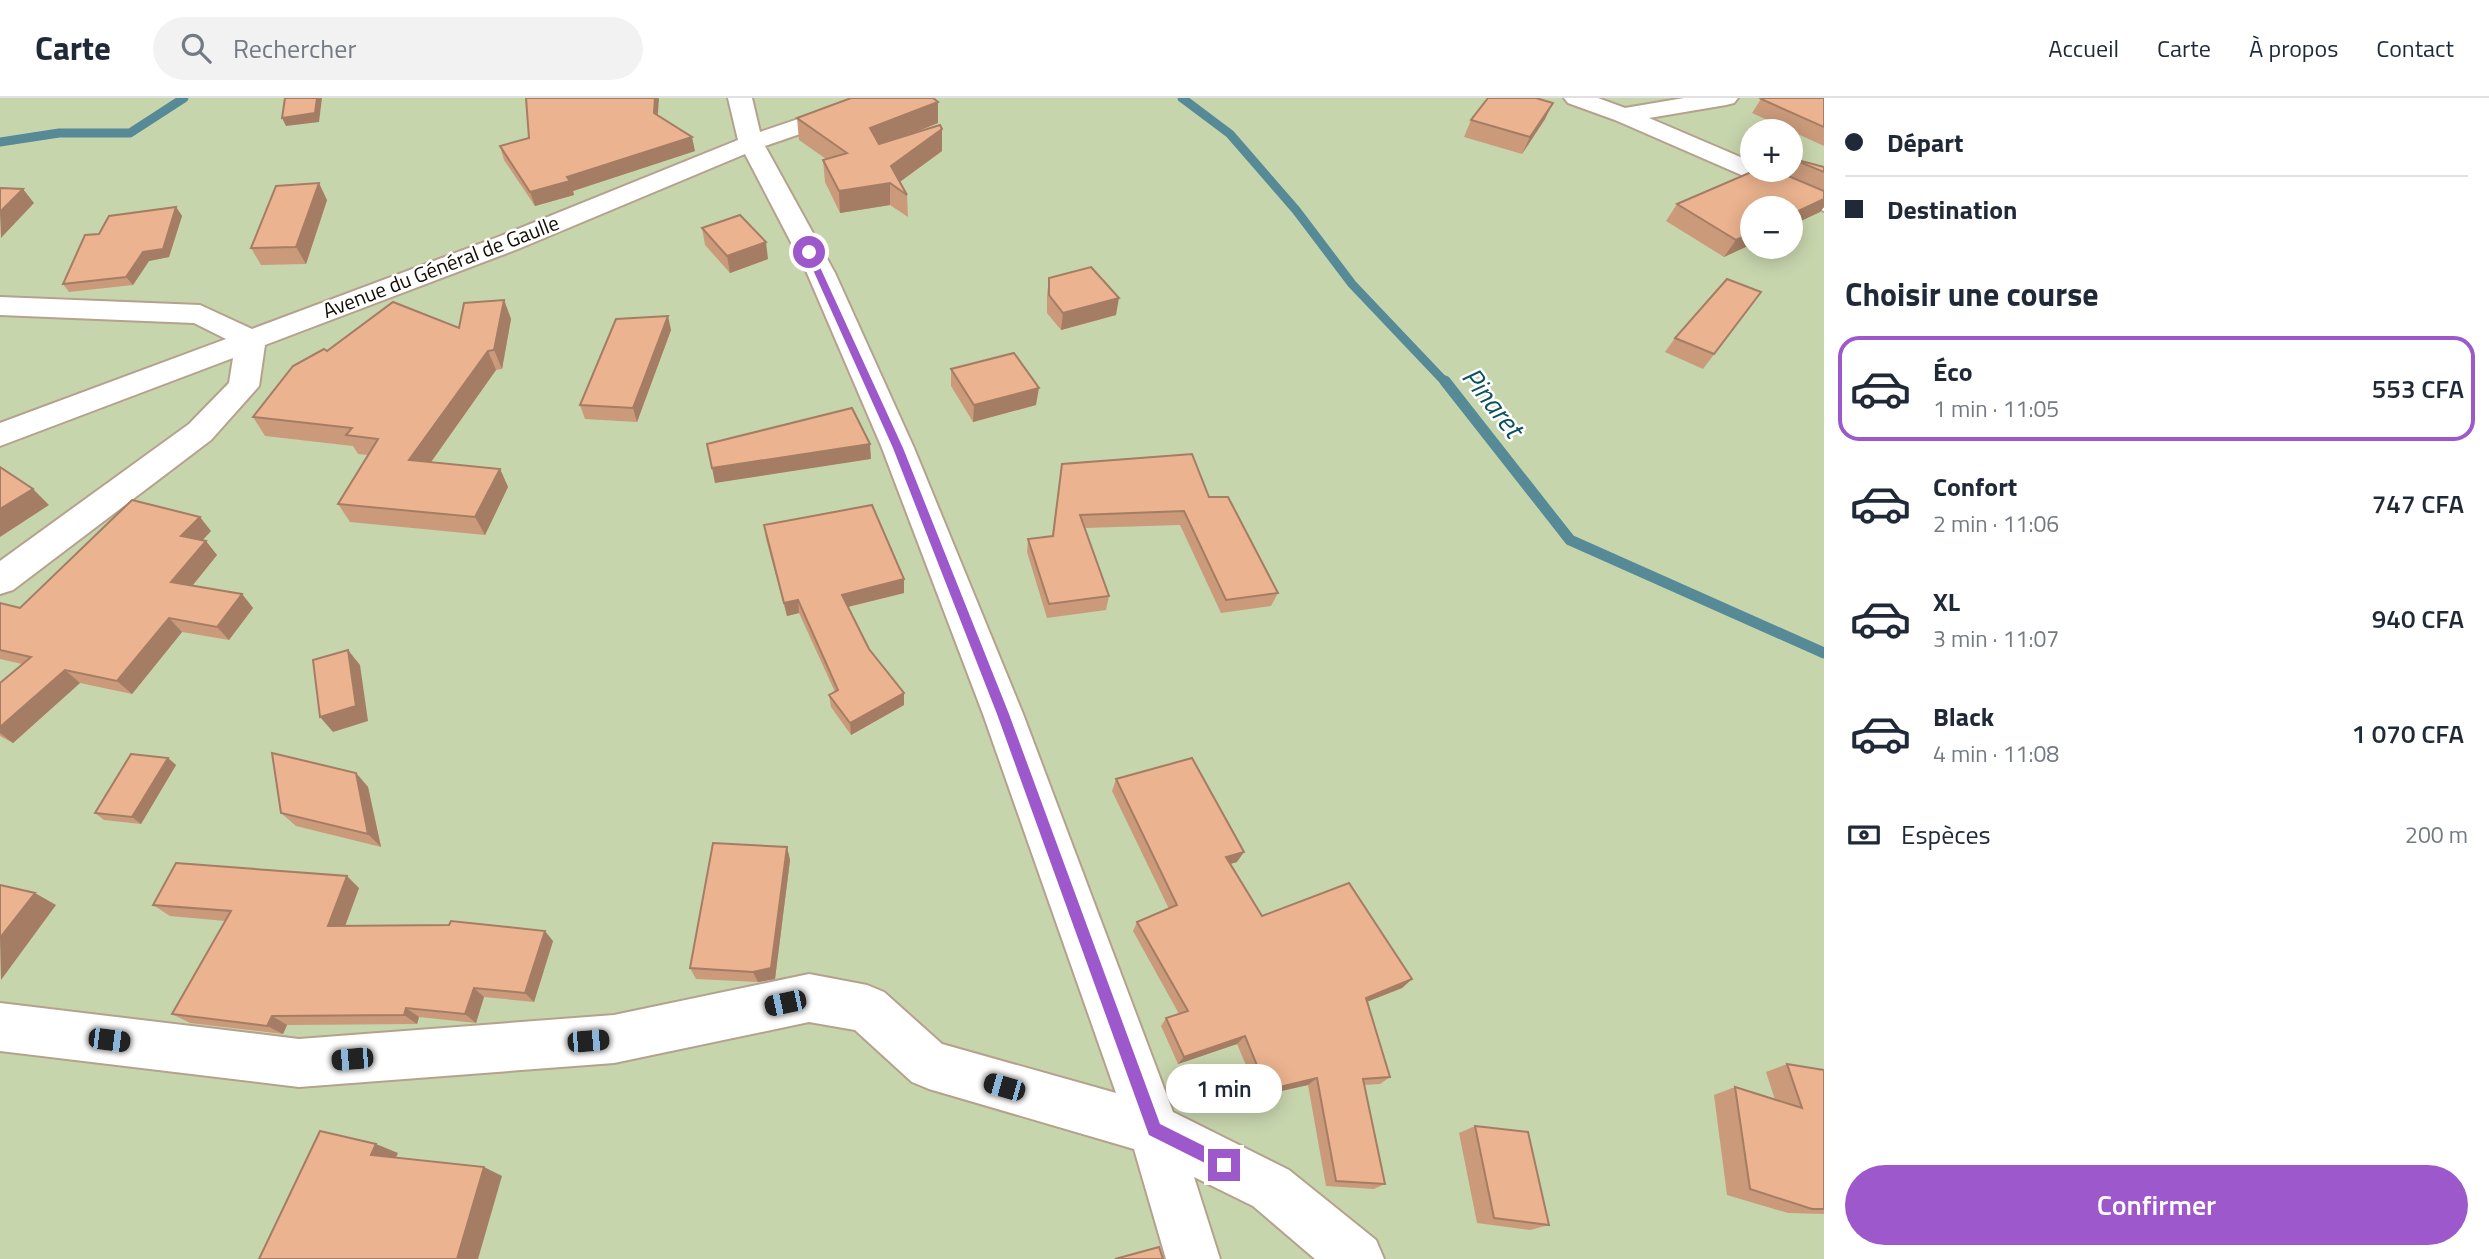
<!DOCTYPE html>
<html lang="fr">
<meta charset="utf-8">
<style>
body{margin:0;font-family:"Titillium Web",sans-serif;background:#f2f2f3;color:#1f2937;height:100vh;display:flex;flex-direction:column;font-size:26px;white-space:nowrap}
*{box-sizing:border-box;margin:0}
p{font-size:23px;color:#747a83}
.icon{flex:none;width:38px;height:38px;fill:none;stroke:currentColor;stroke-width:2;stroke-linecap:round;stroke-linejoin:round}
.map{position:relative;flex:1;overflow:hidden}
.side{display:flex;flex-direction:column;background:#fff;width:665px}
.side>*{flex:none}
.guide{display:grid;align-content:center;height:154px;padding:0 21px;background:#fff}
.controls{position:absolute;left:1740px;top:21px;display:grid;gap:14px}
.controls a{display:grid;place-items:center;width:63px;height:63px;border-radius:50%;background:#fff;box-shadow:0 4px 18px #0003;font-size:35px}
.end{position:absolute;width:32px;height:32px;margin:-16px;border:9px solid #9d58cc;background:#fff;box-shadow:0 0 0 4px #fff}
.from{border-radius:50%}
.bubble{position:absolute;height:49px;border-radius:24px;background:#fff;box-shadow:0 4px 18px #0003;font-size:23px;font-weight:600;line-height:49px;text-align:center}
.car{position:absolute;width:21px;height:42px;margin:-21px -10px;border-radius:9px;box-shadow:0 0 5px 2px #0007;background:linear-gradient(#222 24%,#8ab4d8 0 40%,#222 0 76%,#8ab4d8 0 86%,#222 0)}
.guide b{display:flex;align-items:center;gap:24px;height:66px;font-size:26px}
.guide b+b{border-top:2px solid #e0e1e3}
.guide i{width:18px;height:18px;background:#1f2937}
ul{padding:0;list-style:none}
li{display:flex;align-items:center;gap:21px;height:105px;margin:0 14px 10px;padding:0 7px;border:4px solid transparent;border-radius:21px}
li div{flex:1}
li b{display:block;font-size:26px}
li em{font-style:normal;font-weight:600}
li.selected{border-color:#9d58cc}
li>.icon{width:63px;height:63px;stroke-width:1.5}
h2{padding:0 21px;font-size:32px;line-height:84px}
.pay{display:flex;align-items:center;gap:18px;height:77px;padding:0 21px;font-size:26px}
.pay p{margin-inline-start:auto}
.cta{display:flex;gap:14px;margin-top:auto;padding:14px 21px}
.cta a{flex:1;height:80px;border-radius:42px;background:#9d58cc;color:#fff;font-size:28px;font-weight:600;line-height:80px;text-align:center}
header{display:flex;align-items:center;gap:42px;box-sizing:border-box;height:98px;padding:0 35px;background:#fff;border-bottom:2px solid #e0e1e3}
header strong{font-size:33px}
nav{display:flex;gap:38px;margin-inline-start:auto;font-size:24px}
.search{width:490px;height:63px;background:#f2f2f3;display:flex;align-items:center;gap:18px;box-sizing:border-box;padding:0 24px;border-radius:38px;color:#747a83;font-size:26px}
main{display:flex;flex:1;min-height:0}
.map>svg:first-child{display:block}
.green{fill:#c7d5ad;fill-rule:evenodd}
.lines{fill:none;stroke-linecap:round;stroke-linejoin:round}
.stream-far1{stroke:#558a96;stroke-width:9}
.stream{stroke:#558a96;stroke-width:11}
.minor-casing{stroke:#b5a18d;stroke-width:4}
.minor{fill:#fff;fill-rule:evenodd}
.wall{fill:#ca9a7b}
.shaded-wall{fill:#a47d64}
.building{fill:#ebb38f;stroke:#a47d64;stroke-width:2}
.route{fill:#9d58cc}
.labels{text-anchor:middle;stroke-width:5;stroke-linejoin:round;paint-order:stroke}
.far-street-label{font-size:21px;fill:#140d06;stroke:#fff}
.water-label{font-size:28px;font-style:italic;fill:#09515e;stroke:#fff}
</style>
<header>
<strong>Carte</strong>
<div class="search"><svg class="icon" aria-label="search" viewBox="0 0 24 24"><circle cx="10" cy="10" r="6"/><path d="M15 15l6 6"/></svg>Rechercher</div>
<nav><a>Accueil</a><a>Carte</a><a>À propos</a><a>Contact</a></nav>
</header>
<main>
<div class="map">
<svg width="1824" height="1161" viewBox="0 0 1824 1161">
<rect width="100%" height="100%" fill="#f4dfc9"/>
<path class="green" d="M0,0H1824V1161H0ZM1752,33H1790V72H1752ZM1752,110H1790V149H1752Z"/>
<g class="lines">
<g class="stream-far1">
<path d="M1182,0L1230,36L1296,112L1352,186L1446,285"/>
<path d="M0,44L59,35H130L184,0"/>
</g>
<path class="stream" d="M1445,283L1570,442L1824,555"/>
<g class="minor-casing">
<g id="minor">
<path d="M728,0H752L760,34L860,0H894L890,5L765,48L835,175L914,350L1023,616L1173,1014L1289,1072L1376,1142L1384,1161H1315L1253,1108L1194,1079L1220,1161H1166L1134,1051L929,991L912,984L855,932L809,924L614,965L299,989L0,953V905L299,941L614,917L809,876L867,887L884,894L942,946L1116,995L983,616L882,350L807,175L745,56L518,151L265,247L259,288L211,342L13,492L0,496V463L189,326L229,285L233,260L0,348V325L226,241L194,225L0,217V199L200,207L252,231L498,139L738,42Z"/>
<path d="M1564,0H1598L1625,10L1684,0H1738L1734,5L1726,7L1649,20L1752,64V72H1769L1824,96V113L1615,22L1568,5Z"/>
</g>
</g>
<use href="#minor" class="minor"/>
</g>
<g class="wall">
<path d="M1824,0V48L1752,15L1761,1Z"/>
<path d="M938,4V25L907,37L942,31V53L900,84L907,97L908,119L890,107L840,115L825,84L823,62L826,61L799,42L797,20Z"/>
<path d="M657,17L695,53L573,93L574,97L535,108L504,62L500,48Z"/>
<path d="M1545,21L1522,56L1464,39L1471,22Z"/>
<path d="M1790,60L1824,69V93L1779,74L1780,72H1790Z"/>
<path d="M1824,93V109L1820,114L1790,128V110L1752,146L1724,159L1666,123L1677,106Z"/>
<path d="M327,102L306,166L261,167L251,150Z"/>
<path d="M176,109L182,118L169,159L149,163L133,187L69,194L63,186L99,136Z"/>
<path d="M702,130L768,161L730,175L705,147Z"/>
<path d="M1049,180L1116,217L1061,232L1047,215V197Z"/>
<path d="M1761,194L1703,271L1665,254L1675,240Z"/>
<path d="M504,202L511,221L502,271L496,272L431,364L500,371L508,389L485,437L350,424L338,406L368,357L358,356L353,348L265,338L253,319L327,253L459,230Z"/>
<path d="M671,232L637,324L585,321L580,307Z"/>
<path d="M951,271L1036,307L973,324L951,288Z"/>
<path d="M1062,366L1209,399L1278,495L1271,508L1221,515L1180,427L1084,430L1109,498L1106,512L1047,520L1027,454L1028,441L1052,438Z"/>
<path d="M764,427L904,481V495L848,509L869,551L904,607L851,637L831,609L829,597L835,594L799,515L787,518L766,441Z"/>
<path d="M211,433L202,443L217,457L192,488L242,496L253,510L229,542L182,534L132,596L80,585L13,645L0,638V585L22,566L0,561V505L20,510Z"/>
<path d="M168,660L176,667L141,726L104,722L95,715Z"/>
<path d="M356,675L368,689L381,749L296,728L281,715Z"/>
<path d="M1116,681L1237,764L1230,766L1262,818L1412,881L1402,890L1367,904L1390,979L1380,986L1364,987L1385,1086L1374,1091L1326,1088L1308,987L1259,998L1237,946L1178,966L1161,928L1166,920L1179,916L1133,833L1137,824L1169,811L1112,693Z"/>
<path d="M787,749L790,762L775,881L758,884L696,881L690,870Z"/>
<path d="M359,790L345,828L553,843L534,904L484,899L476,925L419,919L417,926L287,927L283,936L190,925L172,916L225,823L170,818L153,807Z"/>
<path d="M1787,966L1824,972V1116L1788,1115L1727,1097L1714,997L1735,989L1775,1002L1766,974Z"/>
<path d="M1475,1028L1549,1127L1530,1132L1477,1125L1459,1035Z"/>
</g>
<g class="shaded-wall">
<path d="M317,0H322L319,24L286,28L282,20Z"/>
<path d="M655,0H659L657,29L654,15Z"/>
<path d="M938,4V25L871,52L870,30Z"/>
<path d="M1553,5L1545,21L1522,56L1530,39Z"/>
<path d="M942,31V53L894,88L891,68Z"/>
<path d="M692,39L695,53L573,93L574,97L535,108L530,94L567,79Z"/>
<path d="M319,85L327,102L306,166L296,149Z"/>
<path d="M890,85V107L840,115L839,93Z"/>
<path d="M23,91L34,105L1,140L0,114Z"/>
<path d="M1824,101V109L1820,114L1790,128V117Z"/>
<path d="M176,109L182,118L169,159L149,163L133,187L126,179Z"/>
<path d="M1752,135V146L1724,159L1736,142Z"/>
<path d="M766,144L768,161L730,175L727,158Z"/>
<path d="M1119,200L1116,217L1061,232L1063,215Z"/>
<path d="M504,202L511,221L502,271L494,252Z"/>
<path d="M668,218L671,232L637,324L633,310Z"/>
<path d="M488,253L496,272L419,381L409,362Z"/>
<path d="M1039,290L1036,307L973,324L974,307Z"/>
<path d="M870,346L871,361L715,385L712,370Z"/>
<path d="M500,371L508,389L485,437L475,419Z"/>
<path d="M33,391L49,407L0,439V411Z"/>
<path d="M200,419L211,433L193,452L181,438Z"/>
<path d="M206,443L217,457L184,498L171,484Z"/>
<path d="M904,481V495L843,510L842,497Z"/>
<path d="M242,496L253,510L229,542L217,529Z"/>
<path d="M798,502L799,515L787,518L784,505Z"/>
<path d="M169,520L182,534L132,596L117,583Z"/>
<path d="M348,552L360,567L368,623L333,634L320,619Z"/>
<path d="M65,572L80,585L13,645L0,635V629Z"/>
<path d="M904,595V607L851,637L850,625Z"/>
<path d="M168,660L176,667L141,726L132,719Z"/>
<path d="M356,675L368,689L381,749L368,736Z"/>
<path d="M787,749L790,762L775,881L758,884L753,874Z"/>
<path d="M1244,754L1237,764L1220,769L1226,759Z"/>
<path d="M347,778L359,790L341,839L328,828Z"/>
<path d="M35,795L56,807L1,882L0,840Z"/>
<path d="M545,833L553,843L534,904L525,895Z"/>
<path d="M1412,881L1402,890L1356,908L1366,900Z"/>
<path d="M474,890L484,899L476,925L465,916Z"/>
<path d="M406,910L419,919L417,926L404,917Z"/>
<path d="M272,918L287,927L283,936L267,928Z"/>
<path d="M1245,938L1237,946L1178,966L1184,959Z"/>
<path d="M1317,980L1308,987L1259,998L1267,992Z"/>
<path d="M376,1046L398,1055L393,1066L371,1057Z"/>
<path d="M484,1069L502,1078L478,1161H457Z"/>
</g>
<g class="building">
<path d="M285,0H317L315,15L282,20Z"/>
<path d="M526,0H655L654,15L692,39L567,79L570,83L530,94L500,48L529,40Z"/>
<path d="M851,0H933L938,4L870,30L879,46L940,27L942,31L891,68L907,97L890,85L839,93L823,62L847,55L797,20Z"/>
<path d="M1488,0H1536L1553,5L1530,39L1471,22Z"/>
<path d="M1764,0H1824V29L1761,1Z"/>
<path d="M1790,60L1824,69V74Z"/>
<path d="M1756,72H1774L1824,93V101L1790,117V110H1752V135L1736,142L1677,106Z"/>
<path d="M319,85L296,149L251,150L276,88Z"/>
<path d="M0,90L23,91L0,114Z"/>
<path d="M176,109L163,151L143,154L126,179L63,186L85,137L99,136L109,118Z"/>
<path d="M740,117L766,144L727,158L702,130Z"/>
<path d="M1091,169L1119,200L1063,215L1049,197V180Z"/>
<path d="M1727,181L1761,194L1714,256L1675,240Z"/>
<path d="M504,202L494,252L488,253L409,362L500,371L475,419L338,406L378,341L346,337L352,330L253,319L293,268L324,251L327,253L393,204L459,230L464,205Z"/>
<path d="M668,218L633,310L580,307L616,221Z"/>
<path d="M1014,255L1039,290L974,307L951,271Z"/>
<path d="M852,310L870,346L712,370L707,346Z"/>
<path d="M1192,356L1209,399H1228L1278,495L1226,502L1184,413L1080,417L1109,498L1049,506L1028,441L1053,438L1062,366Z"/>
<path d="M0,369L33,391L0,411Z"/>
<path d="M132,402L200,419L181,438L206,443L171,484L242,496L217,529L169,520L117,583L65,572L0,629V585L31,559L0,552V505L20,510Z"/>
<path d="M872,407L904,481L842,497L869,551L904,595L850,625L829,597L838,592L798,502L784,505L764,427Z"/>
<path d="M348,552L356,608L320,619L313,562Z"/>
<path d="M272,655L356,675L368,736L281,715Z"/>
<path d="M131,656L168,660L132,719L95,715Z"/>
<path d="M1192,660L1244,754L1226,759L1262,818L1349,785L1412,881L1366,900L1390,979L1363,981L1385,1086L1336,1083L1317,980L1267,992L1245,938L1184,959L1166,920L1188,913L1137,824L1177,807L1116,681Z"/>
<path d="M713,745L787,749L771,870L753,874L690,870Z"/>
<path d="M176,765L347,778L328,828L449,827L451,823L545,833L525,895L474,890L465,916L406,910L404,917L272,918L267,928L172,916L231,813L153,807Z"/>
<path d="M0,787L35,795L0,840Z"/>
<path d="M1787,966L1824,972V1111H1812L1750,1091L1735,989L1802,1010Z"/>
<path d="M1475,1028L1528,1034L1549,1127L1494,1120Z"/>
<path d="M320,1033L376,1046L371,1057L484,1069L457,1161H259Z"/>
<path d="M1159,1149L1163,1161H1115Z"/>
</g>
<path class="route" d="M809,151L813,154L903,350L1009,616L1160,1026L1230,1061L1232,1067L1230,1072L1224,1074L1219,1072L1149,1037L997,616L893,350L805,154Z"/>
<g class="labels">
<g class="far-street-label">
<text transform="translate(441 169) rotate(-21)" y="7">Avenue du Général de Gaulle</text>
</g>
<g class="water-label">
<text transform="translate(1493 304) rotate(52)" y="10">Pinaret</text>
</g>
</g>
</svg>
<div class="controls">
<a>+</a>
<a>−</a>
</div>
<i class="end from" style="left:809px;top:154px"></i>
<i class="end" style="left:1224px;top:1067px"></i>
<div class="bubble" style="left:1166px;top:966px;width:116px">1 min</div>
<i class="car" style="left:785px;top:905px;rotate:258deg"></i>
<i class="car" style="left:109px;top:942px;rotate:97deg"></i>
<i class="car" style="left:588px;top:943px;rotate:85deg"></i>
<i class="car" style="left:352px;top:961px;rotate:265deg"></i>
<i class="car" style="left:1004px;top:989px;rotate:286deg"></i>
</div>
<section class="side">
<div class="guide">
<b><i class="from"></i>Départ</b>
<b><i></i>Destination</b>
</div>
<h2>Choisir une course</h2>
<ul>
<li class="selected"><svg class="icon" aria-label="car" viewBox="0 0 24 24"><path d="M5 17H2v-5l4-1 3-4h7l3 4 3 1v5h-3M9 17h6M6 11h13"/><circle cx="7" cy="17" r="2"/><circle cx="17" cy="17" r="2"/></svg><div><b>Éco</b><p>1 min · 11:05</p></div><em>553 CFA</em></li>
<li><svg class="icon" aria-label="car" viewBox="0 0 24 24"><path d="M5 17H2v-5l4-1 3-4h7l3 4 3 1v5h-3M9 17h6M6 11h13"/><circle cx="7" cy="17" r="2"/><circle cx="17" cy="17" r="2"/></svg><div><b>Confort</b><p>2 min · 11:06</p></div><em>747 CFA</em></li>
<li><svg class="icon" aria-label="car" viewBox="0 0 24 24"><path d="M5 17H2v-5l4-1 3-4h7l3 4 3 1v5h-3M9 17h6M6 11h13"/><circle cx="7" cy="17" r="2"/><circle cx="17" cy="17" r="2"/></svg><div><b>XL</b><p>3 min · 11:07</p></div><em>940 CFA</em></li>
<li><svg class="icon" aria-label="car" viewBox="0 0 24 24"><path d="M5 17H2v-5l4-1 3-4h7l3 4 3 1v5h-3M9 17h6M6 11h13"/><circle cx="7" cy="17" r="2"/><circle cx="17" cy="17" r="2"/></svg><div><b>Black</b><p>4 min · 11:08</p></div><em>1 070 CFA</em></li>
</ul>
<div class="pay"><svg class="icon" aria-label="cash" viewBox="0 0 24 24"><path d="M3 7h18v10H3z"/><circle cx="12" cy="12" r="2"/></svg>Espèces<p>200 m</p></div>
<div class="cta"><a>Confirmer</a></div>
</section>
</main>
